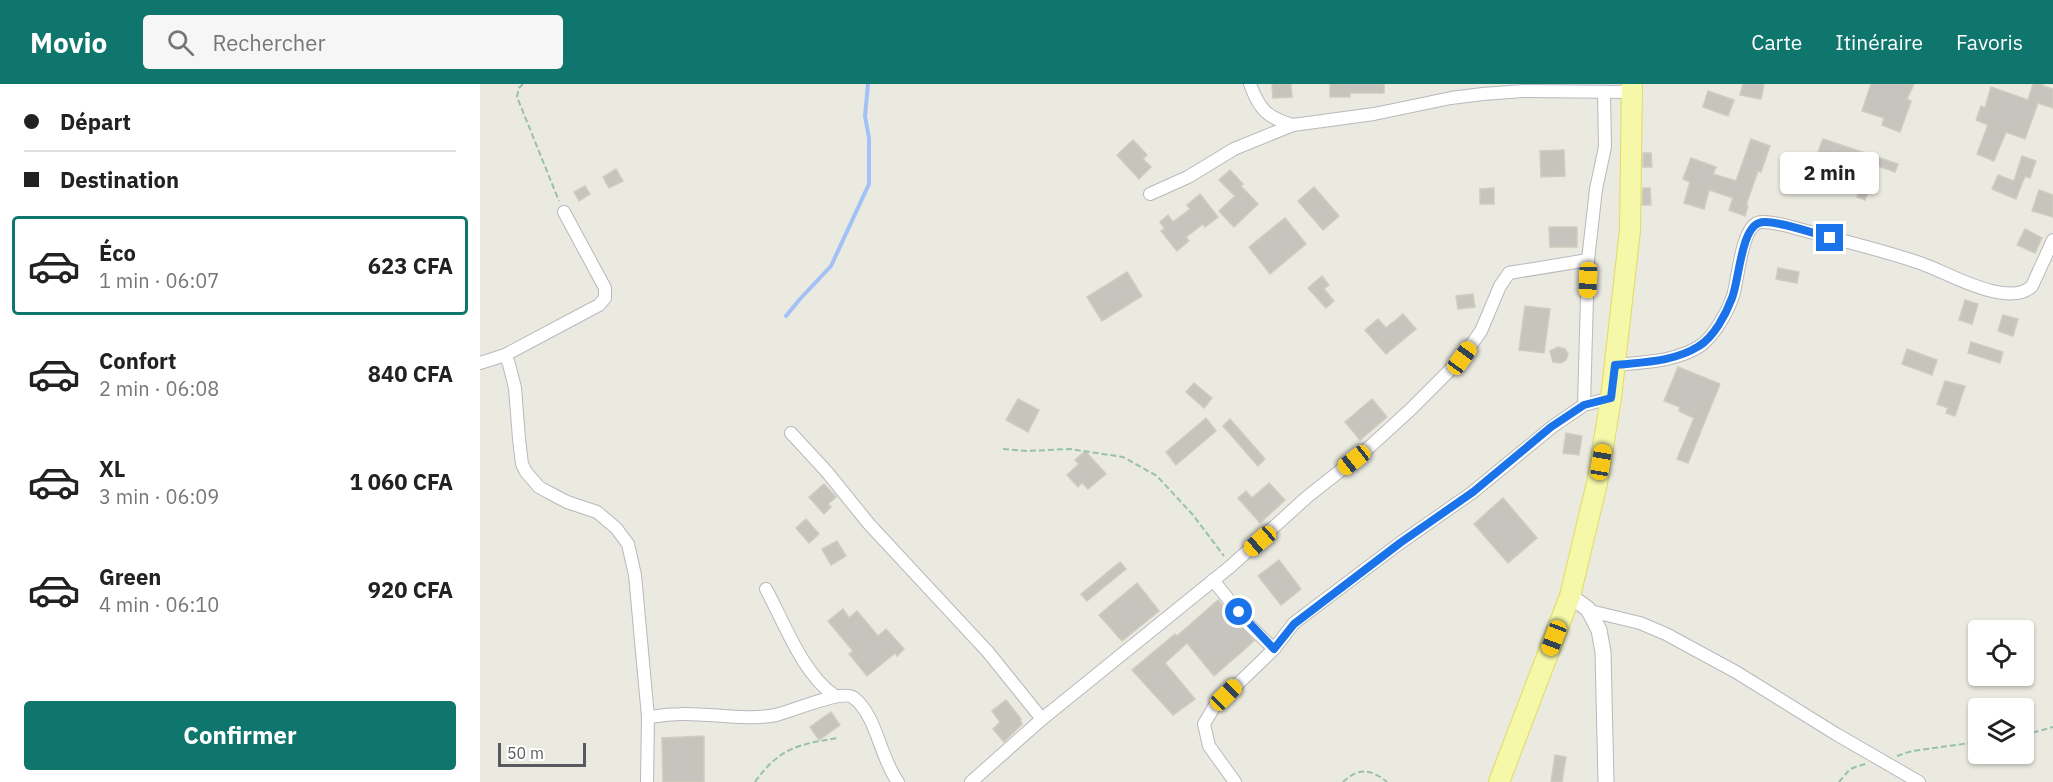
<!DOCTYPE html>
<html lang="fr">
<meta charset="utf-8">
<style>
body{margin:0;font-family:"IBM Plex Sans",sans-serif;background:#f6f6f6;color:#222;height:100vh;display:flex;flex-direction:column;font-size:22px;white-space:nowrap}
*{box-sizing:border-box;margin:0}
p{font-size:20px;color:#767676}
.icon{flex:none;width:33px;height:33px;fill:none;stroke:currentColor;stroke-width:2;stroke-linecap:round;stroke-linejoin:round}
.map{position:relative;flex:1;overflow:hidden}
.drawer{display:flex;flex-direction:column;background:#fff;width:480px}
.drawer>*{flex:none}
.top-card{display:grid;align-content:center;height:132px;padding:0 24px;background:#fff}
.tools{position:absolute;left:1488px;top:536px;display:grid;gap:12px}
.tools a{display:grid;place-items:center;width:66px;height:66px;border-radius:6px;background:#fff;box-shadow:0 2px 4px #0004;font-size:30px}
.scale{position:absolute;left:18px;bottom:15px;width:88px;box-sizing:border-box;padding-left:6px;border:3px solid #595a60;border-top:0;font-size:16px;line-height:21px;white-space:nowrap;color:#595a60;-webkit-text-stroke:4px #fff;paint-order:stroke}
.end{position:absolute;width:27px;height:27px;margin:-14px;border:8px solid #1a73e8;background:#fff;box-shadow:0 0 0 3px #fff}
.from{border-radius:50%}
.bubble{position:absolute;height:42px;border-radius:6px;background:#fff;box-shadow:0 2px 4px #0004;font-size:20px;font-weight:800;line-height:42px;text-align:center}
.car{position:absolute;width:18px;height:36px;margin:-18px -9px;border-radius:8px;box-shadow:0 0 4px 2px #0007;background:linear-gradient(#f5c518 24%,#345 0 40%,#f5c518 0 76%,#345 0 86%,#f5c518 0)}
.top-card b{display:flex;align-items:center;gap:21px;height:57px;font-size:22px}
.top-card b+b{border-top:2px solid #e0e0e0}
.top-card i{width:15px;height:15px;background:#222}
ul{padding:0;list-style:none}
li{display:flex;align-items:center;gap:18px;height:99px;margin:0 12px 9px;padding:0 12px;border:3px solid transparent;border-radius:6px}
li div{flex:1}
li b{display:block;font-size:22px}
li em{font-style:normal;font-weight:800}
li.current{border-color:#0f766e}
li>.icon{width:54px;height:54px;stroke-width:1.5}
.cta{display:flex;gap:12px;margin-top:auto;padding:12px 24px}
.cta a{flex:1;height:69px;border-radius:6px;background:#0f766e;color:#fff;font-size:24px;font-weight:800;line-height:69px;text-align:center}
header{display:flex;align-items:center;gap:36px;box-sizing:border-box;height:84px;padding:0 30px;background:#0f766e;color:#fff}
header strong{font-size:28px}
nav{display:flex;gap:33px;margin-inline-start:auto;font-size:21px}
.search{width:420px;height:54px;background:#f6f6f6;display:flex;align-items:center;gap:15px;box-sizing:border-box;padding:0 21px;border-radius:6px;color:#767676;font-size:22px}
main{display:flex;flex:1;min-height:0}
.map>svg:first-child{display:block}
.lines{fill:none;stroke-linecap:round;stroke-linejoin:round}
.stream{stroke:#a3c1f7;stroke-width:4}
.building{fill:#c6c4bd;stroke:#cecdbf;stroke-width:1.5}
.minor-casing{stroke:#b8b8be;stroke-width:14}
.tertiary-casing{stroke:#b8b8be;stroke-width:17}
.primary-casing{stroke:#e4db5f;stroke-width:22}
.path{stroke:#98c0ac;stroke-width:2;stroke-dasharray:6 3;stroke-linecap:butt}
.minor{stroke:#fff;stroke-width:12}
.tertiary{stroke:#fff;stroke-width:15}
.primary{stroke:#f4f8a8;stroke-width:20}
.route{stroke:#1a73e8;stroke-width:8}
</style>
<header>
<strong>Movio</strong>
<div class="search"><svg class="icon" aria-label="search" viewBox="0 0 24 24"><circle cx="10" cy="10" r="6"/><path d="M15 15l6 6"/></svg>Rechercher</div>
<nav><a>Carte</a><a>Itinéraire</a><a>Favoris</a></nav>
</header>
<main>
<section class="drawer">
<div class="top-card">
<b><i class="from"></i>Départ</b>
<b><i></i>Destination</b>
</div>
<ul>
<li class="current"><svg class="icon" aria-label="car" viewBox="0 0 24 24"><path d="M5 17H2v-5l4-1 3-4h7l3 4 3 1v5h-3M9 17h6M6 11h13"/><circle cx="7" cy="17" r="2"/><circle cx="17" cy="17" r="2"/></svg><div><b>Éco</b><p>1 min · 06:07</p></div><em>623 CFA</em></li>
<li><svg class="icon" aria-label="car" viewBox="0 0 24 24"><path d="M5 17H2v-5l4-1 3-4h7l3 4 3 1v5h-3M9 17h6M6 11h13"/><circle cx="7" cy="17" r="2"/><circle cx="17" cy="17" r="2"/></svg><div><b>Confort</b><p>2 min · 06:08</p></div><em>840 CFA</em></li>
<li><svg class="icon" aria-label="car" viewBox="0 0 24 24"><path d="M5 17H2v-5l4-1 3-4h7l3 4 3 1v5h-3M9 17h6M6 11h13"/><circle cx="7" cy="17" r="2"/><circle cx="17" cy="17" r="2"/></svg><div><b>XL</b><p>3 min · 06:09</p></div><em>1 060 CFA</em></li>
<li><svg class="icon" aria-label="car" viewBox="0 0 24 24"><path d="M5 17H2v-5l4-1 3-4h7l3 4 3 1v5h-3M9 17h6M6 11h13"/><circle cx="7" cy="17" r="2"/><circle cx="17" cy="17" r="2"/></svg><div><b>Green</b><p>4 min · 06:10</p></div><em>920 CFA</em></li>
</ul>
<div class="cta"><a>Confirmer</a></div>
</section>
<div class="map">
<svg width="1573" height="698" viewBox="0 0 1573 698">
<rect width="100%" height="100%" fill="#eaeae0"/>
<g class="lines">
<path class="stream" d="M306,232L320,215L351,182L389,100V54L385,32L388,0"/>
</g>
<g class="building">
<path d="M792,0H811L812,13L793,14Z"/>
<path d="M850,0H904V9H870V13H850Z"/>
<path d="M1263,0H1284L1281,15L1260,11Z"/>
<path d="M1391,0H1434L1427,15L1431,17L1420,48L1402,41L1404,34L1382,27Z"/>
<path d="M1553,0H1563V2L1573,5V24L1558,19L1545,55L1526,48L1514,77L1497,70L1508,41L1496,36L1501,22L1505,24L1511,3L1548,16Z"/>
<path d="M1228,7L1254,16L1248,32L1223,23Z"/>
<path d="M1271,55L1290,62L1281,88L1278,87L1266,121L1268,122L1265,132L1249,126L1253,114L1229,106L1224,125L1204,119L1210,98L1203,95L1211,74L1236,83L1233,90L1256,97Z"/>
<path d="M1343,55L1418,80L1415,88L1398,82L1385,116L1377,113L1380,105L1377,104L1382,92L1335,76Z"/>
<path d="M653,56L667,71L663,75L671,83L659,95L637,71Z"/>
<path d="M1084,66L1085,92L1061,93L1060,67Z"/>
<path d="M1163,69H1171L1172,83H1163Z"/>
<path d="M1542,72L1556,77L1550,94L1545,92L1536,115L1512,105L1518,91L1534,97Z"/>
<path d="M136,85L143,97L129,104L123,93Z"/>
<path d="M750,86L763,100L761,102L778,120L754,143L739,127L755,112L739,96Z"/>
<path d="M105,102L110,110L99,117L94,108Z"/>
<path d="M834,103L859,132L843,146L818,117Z"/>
<path d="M1014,104V120H1000V105Z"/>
<path d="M1163,104H1170L1171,121H1162Z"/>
<path d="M1559,106L1573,111V133L1552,127Z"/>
<path d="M720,110L738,133L725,143L723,140L706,153L709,157L697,167L681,147L685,145L680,138L688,131L693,138L710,125L707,121Z"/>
<path d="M805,134L826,160L790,190L769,163Z"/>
<path d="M1069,143H1097V163H1070Z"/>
<path d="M1545,145L1562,154L1555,169L1537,161Z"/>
<path d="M1298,184L1319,188L1317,199L1296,195Z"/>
<path d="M647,188L662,212L622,237L607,213Z"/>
<path d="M842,192L849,201L844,205L854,217L846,224L828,204Z"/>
<path d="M993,210L995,223L978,225L976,212Z"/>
<path d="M1485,216L1498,220L1492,240L1479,236Z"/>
<path d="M1045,222L1070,225L1064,269L1039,266Z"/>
<path d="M923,230L936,245L906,270L885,246L898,235L906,244Z"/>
<path d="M1523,231L1538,235L1533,252L1518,247Z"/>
<path d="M1491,258L1523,268L1520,279L1488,269Z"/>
<path d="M1078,263L1085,265L1088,270L1086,276L1081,279L1073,278L1070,267Z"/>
<path d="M1427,265L1457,276L1452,291L1422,280Z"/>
<path d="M1198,283L1240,300L1208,379L1197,375L1214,334L1199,327L1200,323L1184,317Z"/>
<path d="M1465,297L1485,302L1475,332L1466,329L1468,324L1457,320Z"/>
<path d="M714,299L732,314L724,324L706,308Z"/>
<path d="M538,315L559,326L548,348L526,336Z"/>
<path d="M892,315L907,333L880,356L865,338Z"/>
<path d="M726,334L736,347L696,381L686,368Z"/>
<path d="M750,335L785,375L778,382L743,342Z"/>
<path d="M1086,349L1102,352L1099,371L1083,369Z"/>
<path d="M605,367L626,390L608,405L602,399L598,403L587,391L599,380L595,376Z"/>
<path d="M789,399L805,416L780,439L758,414L766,407L772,414Z"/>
<path d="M344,400L356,413L348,420L351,423L344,430L329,413Z"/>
<path d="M1023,414L1057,454L1028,479L994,440Z"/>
<path d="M326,435L339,450L329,459L316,444Z"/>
<path d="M357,457L366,472L351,481L342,465Z"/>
<path d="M799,476L821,505L801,521L778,492Z"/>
<path d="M640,478L646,485L607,517L601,510Z"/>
<path d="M657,499L679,527L642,557L619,531Z"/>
<path d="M738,516L774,557L734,592L707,559L685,579L715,615L693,631L652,586L695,550L697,552Z"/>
<path d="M363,525L369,534L377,527L398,552L406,545L424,565L417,572L415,569L387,592L369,570L373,567L348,537Z"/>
<path d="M526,616L541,635L540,636L542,640L524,658L513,645L520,638L512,627Z"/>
<path d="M351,628L360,641L339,656L330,643Z"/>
<path d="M224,652V698H183L182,654Z"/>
<path d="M1075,671L1086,673L1082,698H1071Z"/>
</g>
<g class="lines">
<g class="minor-casing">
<g id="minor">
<path d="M770,0C779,25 787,34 813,41"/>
<path d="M670,110L708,93L754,65L813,41L894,30L971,14L1003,10L1043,7L1152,8"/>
<path d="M25,271L29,280L35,304L39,355L42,380L46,388L59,403L68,408L87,418L117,428L136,444L148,460L155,491L168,633L167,698"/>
<path d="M0,279L25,271L119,221L125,214V204L84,128"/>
<path d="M1135,281C1163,278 1195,278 1220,262C1234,252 1247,229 1253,212C1258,196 1261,147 1277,139C1285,136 1296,140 1304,141C1347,153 1392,163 1434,177C1460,185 1485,201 1512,207C1524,210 1542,212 1552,202L1573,156"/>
<path d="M1104,321L1108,176L1116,105L1125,63L1124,9"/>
<path d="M311,349L347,388L389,440L508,568L562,635"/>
<path d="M733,496L769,541L794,565"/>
<path d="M286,505C305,540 322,589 355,612"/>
<path d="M1110,527L1160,539L1186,550L1256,588L1356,650L1439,698"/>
<path d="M168,633C179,632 189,630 200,630C232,629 264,637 296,631C311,628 363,604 374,614C397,632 400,674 418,698"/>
<path d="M491,698L562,635L751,482L827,413L884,368L930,326L982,274L1001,247L1020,202L1029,189L1108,176"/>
<path d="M755,698L729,662L724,640L734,623L794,565L814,539L920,459L993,408L1072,343L1104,321L1131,314"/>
</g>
</g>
<g class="tertiary-casing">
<path id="tertiary" d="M1090,512L1108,525L1119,546L1123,568L1126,698"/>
</g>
<g class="primary-casing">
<path id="primary" d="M1019,698L1090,512L1117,399L1131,314L1150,146L1152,0"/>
</g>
<g class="path">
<path d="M43,0L39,4L37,13L79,117"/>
<path d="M523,365L547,367L590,365L643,373L677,392L713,431L744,472"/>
<path d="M1544,651L1573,643"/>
<path d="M1417,672L1432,667L1498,658"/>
<path d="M275,698C299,664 319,660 358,654"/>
<path d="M863,698C879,683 891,685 907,698"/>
<path d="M1359,698L1370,685L1385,680"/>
</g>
<use href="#minor" class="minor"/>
<use href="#tertiary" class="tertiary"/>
<use href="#primary" class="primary"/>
</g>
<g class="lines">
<path class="route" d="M759,528L794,565L814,540L920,459L993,408L1071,343L1104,321L1131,314L1135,281C1163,278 1194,278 1219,262C1234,253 1246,230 1252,214C1259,197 1261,145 1279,139C1291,134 1336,150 1350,154"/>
</g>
</svg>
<div class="tools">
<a><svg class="icon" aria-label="locate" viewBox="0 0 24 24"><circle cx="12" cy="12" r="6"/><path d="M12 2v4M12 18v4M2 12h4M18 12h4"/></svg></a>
<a><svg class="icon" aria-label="layers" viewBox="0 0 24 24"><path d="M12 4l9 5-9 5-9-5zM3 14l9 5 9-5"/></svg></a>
</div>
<div class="scale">50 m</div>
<i class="end from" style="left:759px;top:528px"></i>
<i class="end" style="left:1350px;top:154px"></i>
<div class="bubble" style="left:1300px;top:68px;width:99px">2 min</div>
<i class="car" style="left:1108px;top:196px;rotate:182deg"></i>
<i class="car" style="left:982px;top:274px;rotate:36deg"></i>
<i class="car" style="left:874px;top:376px;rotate:232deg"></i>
<i class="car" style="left:1121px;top:378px;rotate:9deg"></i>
<i class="car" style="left:780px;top:457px;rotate:229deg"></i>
<i class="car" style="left:1074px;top:554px;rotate:201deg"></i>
<i class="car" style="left:746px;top:611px;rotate:45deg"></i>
</div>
</main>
